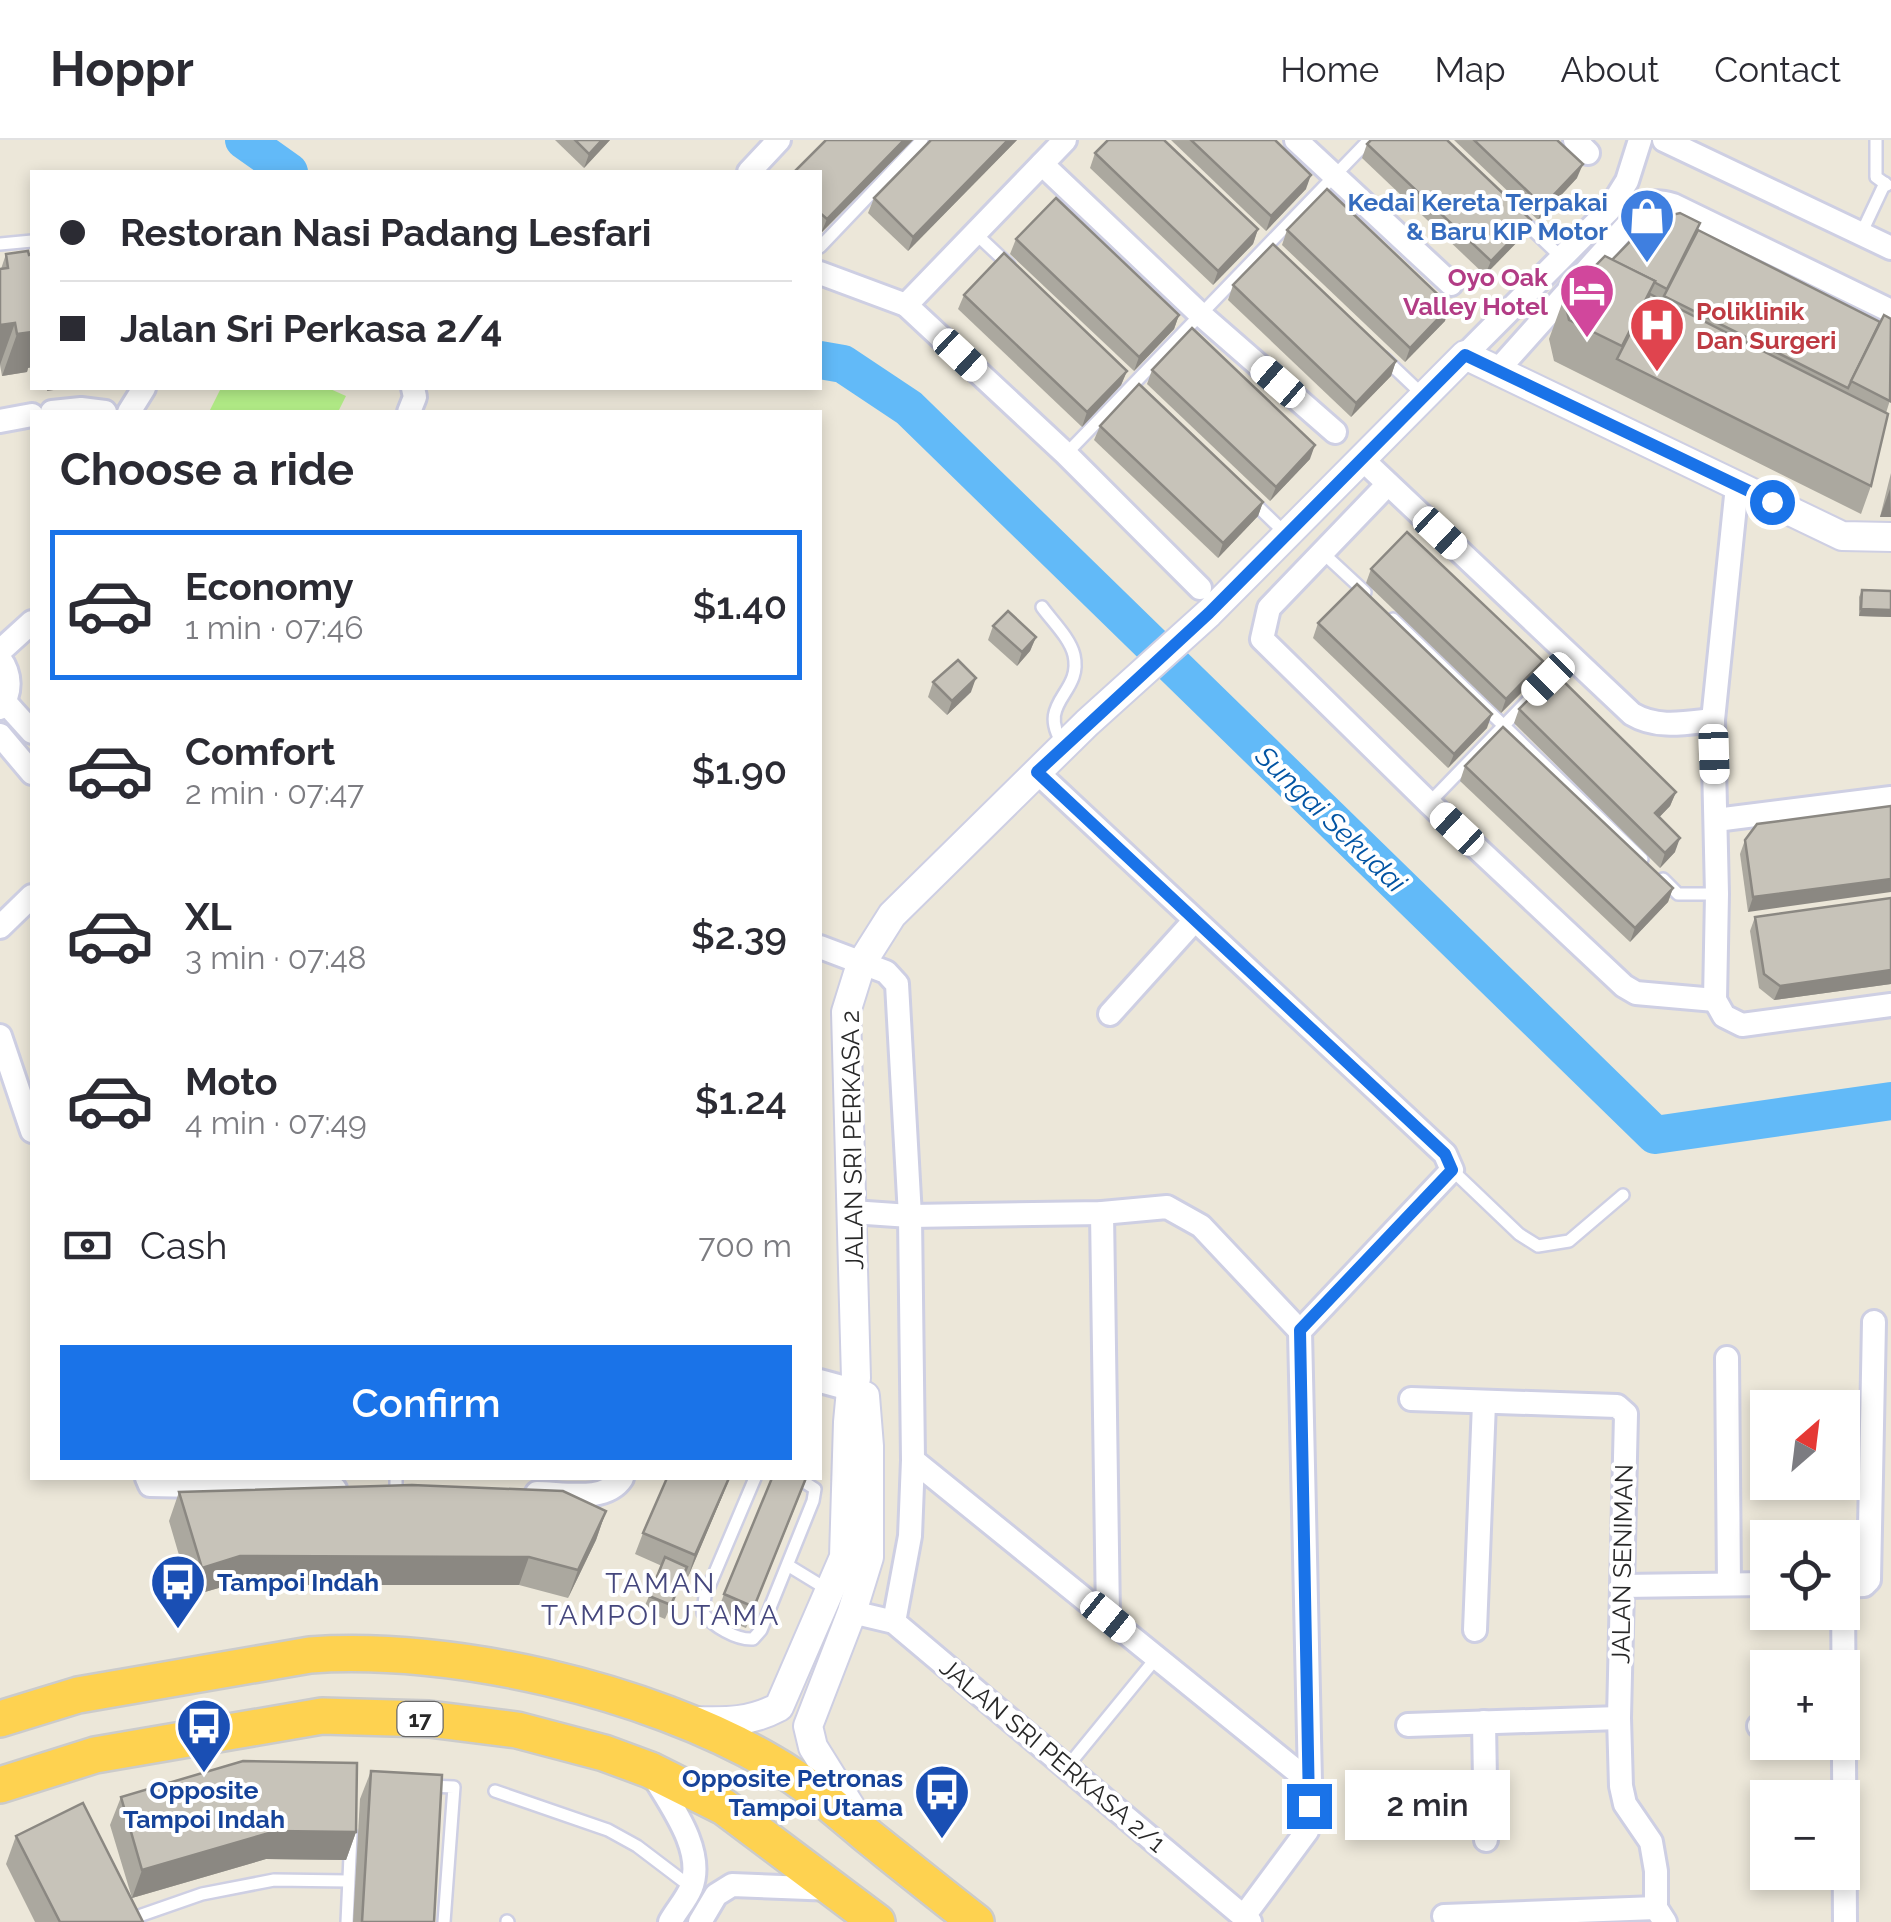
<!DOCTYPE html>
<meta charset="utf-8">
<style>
body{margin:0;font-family:Raleway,sans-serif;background:#f2f2f3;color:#2b2b33;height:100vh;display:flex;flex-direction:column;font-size:38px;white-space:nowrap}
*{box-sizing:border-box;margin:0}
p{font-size:32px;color:#7c7c81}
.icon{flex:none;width:55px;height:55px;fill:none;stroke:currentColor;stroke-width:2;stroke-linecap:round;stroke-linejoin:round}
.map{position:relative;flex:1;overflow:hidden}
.side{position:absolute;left:30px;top:270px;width:792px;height:1070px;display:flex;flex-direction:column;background:#fff;border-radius:0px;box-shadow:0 5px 15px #0003}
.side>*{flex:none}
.hud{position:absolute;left:30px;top:30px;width:792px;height:220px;border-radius:0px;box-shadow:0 5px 15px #0003;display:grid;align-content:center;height:220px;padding:0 30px;background:#fff}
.needle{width:65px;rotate:28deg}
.tools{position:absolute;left:1750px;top:1250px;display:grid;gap:20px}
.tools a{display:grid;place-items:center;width:110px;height:110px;border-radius:0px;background:#fff;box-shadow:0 5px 15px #0003;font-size:50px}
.end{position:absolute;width:45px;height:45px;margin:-22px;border:12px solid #1a73e8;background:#fff;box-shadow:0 0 0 5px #fff}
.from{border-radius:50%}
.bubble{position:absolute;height:70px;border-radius:0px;background:#fff;box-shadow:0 5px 15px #0003;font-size:32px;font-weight:600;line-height:70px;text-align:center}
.car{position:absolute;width:30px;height:60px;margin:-30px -15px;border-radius:12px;box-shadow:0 0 8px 2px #0007;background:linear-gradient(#fff 24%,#345 0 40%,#fff 0 76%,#345 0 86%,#fff 0)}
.hud b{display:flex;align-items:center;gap:35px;height:95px;font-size:38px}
.hud b+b{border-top:2px solid #e1e1e2}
.hud i{width:25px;height:25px;background:#2b2b33}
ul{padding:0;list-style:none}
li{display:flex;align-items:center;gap:30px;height:150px;margin:0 20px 15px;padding:0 10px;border:5px solid transparent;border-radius:0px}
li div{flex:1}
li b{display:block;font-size:38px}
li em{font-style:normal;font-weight:600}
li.active{border-color:#1a73e8}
li>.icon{width:90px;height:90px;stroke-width:1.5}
h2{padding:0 30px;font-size:45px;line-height:120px}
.pay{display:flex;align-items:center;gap:25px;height:110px;padding:0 30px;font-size:38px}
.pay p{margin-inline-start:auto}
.cta{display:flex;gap:20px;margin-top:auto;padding:20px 30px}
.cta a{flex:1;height:115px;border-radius:0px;background:#1a73e8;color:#fff;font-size:40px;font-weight:600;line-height:115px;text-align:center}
header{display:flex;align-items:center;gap:60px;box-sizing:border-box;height:140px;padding:0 50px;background:#fff;border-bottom:2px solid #e1e1e2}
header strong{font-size:48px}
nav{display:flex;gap:55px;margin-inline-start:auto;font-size:35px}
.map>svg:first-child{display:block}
.pitch{fill:#b6f18a}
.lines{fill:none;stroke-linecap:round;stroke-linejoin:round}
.river{stroke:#62baf8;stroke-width:38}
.service-casing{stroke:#cecfe3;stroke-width:16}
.minor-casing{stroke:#cecfe3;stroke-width:28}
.tertiary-casing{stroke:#cecfe3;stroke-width:32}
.trunk-casing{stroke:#cbcbcb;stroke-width:40}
.service{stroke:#fff;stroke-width:11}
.minor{stroke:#fff;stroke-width:22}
.tertiary{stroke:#fff;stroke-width:28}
.trunk{stroke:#fed250;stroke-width:35}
.wall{fill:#aba89f}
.shaded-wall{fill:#8b8882}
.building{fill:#c7c3b9;stroke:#8b8882;stroke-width:2.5}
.route{stroke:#1a73e8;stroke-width:12}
.labels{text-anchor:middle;stroke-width:8;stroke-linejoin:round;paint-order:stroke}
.shield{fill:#fff;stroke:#686868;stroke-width:2.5}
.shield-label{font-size:22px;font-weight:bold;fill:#282828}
.shop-label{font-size:25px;font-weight:bold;fill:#366cbe;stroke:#fff;text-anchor:end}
.hotel-label{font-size:25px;font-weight:bold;fill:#b23c85;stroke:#fff;text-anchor:end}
.health-label{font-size:25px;font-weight:bold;fill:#be3a42;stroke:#fff;text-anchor:start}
.street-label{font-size:25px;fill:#282828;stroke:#fff}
.transit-label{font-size:25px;font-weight:bold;fill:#164399;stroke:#fff;text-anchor:start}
.water-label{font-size:28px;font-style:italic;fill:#0254a3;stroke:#fff}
.neighbourhood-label{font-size:28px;letter-spacing:2.5px;fill:#45477d;stroke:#fff}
</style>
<header>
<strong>Hoppr</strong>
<nav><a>Home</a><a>Map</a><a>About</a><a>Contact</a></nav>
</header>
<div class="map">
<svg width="1891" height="1782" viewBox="0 0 1891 1782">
<rect width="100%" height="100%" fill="#ece7d9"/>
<path class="pitch" d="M221,248H328L346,256L338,272H209Z"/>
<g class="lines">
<g class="river">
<path d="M244,0L289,32"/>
<path d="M820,220L843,224L909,268L1655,995L1891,961"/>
</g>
<g class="service-casing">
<g id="service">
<path d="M1876,0V37L1887,45"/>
<path d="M1518,76L1561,117"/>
<path d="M976,94L1009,125"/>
<path d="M1861,94L1885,43"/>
<path d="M0,104L32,101"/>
<path d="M820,107L922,0"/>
<path d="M1384,218L1424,256"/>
<path d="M1066,314L1369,0"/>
<path d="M1252,361L1285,393"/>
<path d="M1324,414L1365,452"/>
<path d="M1042,467C1052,481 1070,498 1074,515C1083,555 1034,561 1064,606"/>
<path d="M1393,479L1642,719"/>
<path d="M1429,663L1570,517"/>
<path d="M1663,739L1678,754H1717"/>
<path d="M1452,1030L1519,1094L1538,1106L1569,1101L1623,1055"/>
<path d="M396,1338V1350"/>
<path d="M755,1338L705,1456L703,1473C713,1486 736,1500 753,1499L761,1490L813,1361L815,1349L798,1338"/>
<path d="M789,1426L830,1451"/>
<path d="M1067,1627L1157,1517"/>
<path d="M428,1646L454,1647L444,1782"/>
<path d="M495,1651L608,1690L637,1706L691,1747"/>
<path d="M507,1781L508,1782"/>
<path d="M138,1782L136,1777L202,1754L274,1740L348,1741"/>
<path d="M347,1782L351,1694"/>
</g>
</g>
<g class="minor-casing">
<g id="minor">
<path d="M1296,0L1451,144"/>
<path d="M1575,0L1588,13"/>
<path d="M1664,0L1891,108"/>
<path d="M1042,24L1200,174L1335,292"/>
<path d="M749,32L779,0"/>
<path d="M820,133L906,165L1065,0"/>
<path d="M906,165L1066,314L1200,448"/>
<path d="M1465,215L1609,70L1627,41L1640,0"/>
<path d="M1496,232L1640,71C1651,60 1659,61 1673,65L1891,171"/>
<path d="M52,272L81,269L105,272"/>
<path d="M129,272L144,248"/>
<path d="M409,272L415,257L413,248"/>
<path d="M0,281L32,275"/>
<path d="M1362,319L1632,574C1657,589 1685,583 1713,580"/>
<path d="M1388,344L1269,468L1262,499L1429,663L1624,846L1636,853L1715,860"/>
<path d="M1737,346L1713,580L1717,754L1715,860L1724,876L1742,885L1891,865"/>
<path d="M0,511L32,482"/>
<path d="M0,519C11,534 12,553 0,568"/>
<path d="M5,562L32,592"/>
<path d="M0,595L32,633"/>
<path d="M1037,632L1445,1014L1452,1030L1300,1191L1310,1642L1307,1691L1244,1776"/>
<path d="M1716,680L1891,658"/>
<path d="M0,787L32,756"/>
<path d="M820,807L886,832L897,844L910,1076L913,1320L910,1396L894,1482"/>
<path d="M1110,874L1194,781"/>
<path d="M0,896L32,991"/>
<path d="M852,1072L910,1076L1102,1073L1167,1067L1201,1086L1300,1191"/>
<path d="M1102,1073L1108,1477"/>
<path d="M1727,1218L1729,1444"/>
<path d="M820,1241L864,1253"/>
<path d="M1411,1259L1617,1266L1626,1274L1619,1578L1621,1646L1625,1664L1651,1702L1656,1731V1768L1665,1782"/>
<path d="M913,1320L1310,1642"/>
<path d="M147,1338L150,1345L335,1349"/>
<path d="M537,1353C563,1353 606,1363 622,1338"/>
<path d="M1622,1446L1768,1444"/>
<path d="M1842,1446L1864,1445L1869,1440L1874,1182"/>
<path d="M1843,1446L1845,1782"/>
<path d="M852,1472L894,1482L1250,1782"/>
<path d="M1475,1490L1484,1263"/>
<path d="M1484,1582L1486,1700"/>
<path d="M1408,1585L1619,1578"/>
<path d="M1759,1586H1768"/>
<path d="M651,1632C669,1663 706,1710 691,1748C686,1760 676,1771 670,1782"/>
<path d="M1444,1776L1656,1768"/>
<path d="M700,1782L716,1755L732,1745L834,1749"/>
</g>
</g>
<g class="tertiary-casing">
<g id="tertiary">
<path d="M696,1581C727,1582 751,1582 779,1567L844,1417L848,1282L851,1250L856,1238L846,872L861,824L892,775L1087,583L1209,473L1465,215L1842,396L1891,397"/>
<path d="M858,1679L813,1607L808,1586L852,1472L869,1417V1306L865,1256"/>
</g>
</g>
<g class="trunk-casing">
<g id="trunk">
<path d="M0,1579L78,1555L310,1515C454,1505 647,1550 772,1623C807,1643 838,1671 869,1697C904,1725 940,1754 976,1782"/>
<path d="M0,1645L95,1615L322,1576L429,1579L517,1590L604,1613L650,1630L724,1667L877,1782"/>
</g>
</g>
<use href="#service" class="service"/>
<use href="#minor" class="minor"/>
<use href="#tertiary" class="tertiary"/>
<use href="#trunk" class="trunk"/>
</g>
<g class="wall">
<path d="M555,0H610L584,28Z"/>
<path d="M826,0H913L821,93L820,92V32Z"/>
<path d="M931,0H1017L908,111L868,73L874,58Z"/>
<path d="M1171,0H1275L1306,49L1266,91Z"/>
<path d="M1454,0H1557L1577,38L1538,80Z"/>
<path d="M1367,4L1525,94L1485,135L1362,18Z"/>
<path d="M1095,13L1258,89L1253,104L1213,145L1090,28Z"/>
<path d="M1287,90L1445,181L1405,222L1282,105Z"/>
<path d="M1698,90L1891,257L1886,273L1871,346L1861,374L1554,221L1549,199L1564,158L1612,120Z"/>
<path d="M1016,99L1179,175L1174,189L1134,231L1010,114Z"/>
<path d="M6,114H32V227L28,228L27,232L2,236L0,225L1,129Z"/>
<path d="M1233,145L1396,221L1391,236L1351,277L1228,160Z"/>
<path d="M964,155L1127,231L1121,245L1082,287L958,169Z"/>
<path d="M1152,230L1310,319L1270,361L1147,244Z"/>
<path d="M1100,286L1263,362L1258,376L1218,418L1094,300Z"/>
<path d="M1891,333V377H1880Z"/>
<path d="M1371,429L1543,521L1538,536L1501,573L1366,443Z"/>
<path d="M1862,450L1891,451V477L1859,476V457Z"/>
<path d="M1318,483L1487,588L1448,628L1313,498Z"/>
<path d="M993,486L1036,497L1030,511L1017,526L988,500Z"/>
<path d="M933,542L971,552L947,575L928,557Z"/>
<path d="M1519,569L1676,652L1670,666L1659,677L1675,712L1660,728L1514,583Z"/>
<path d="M1465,626L1673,748L1668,762L1630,802L1460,641Z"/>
<path d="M1891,666L1748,772L1740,714L1745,700Z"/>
<path d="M1891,758V844L1774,860L1759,848L1750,791L1755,777Z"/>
<path d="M807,1338L746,1488L716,1476L724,1454Z"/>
<path d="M179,1352L606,1371L596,1400L568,1458L519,1445H229L191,1456L169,1381Z"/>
<path d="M724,1352L688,1437L684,1435L665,1479L643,1470L662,1426L635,1414L643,1393Z"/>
<path d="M371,1631L434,1782H353L360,1659Z"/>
<path d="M121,1657L356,1692L346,1720L266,1719L132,1758L110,1685Z"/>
<path d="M16,1696L143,1782H35L6,1724Z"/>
</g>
<g class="shaded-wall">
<path d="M602,0H610L584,28L589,14Z"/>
<path d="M904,0H913L821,93L827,79Z"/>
<path d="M1008,0H1017L908,111L913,97Z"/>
<path d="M1583,24L1577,38L1538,80L1543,66Z"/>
<path d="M1311,35L1306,49L1266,91L1271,76Z"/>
<path d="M1531,80L1525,94L1485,135L1491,121Z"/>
<path d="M1258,89L1253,104L1213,145L1218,131Z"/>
<path d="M1450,166L1445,181L1405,222L1410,208Z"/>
<path d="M1179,175L1174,189L1134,231L1139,217Z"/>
<path d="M15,183L0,225V185Z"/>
<path d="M32,192V227L28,228L27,232L2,236L17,194Z"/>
<path d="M1396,221L1391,236L1351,277L1356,263Z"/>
<path d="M1127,231L1121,245L1082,287L1087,272Z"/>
<path d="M48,248H67L47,251Z"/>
<path d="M1315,305L1310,319L1270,361L1276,347Z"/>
<path d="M1890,349L1891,377H1880Z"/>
<path d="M1263,362L1258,376L1218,418L1223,403Z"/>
<path d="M1861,469L1891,470V477L1859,476Z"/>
<path d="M1036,497L1030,511L1017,526L1022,512Z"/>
<path d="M1543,521L1538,536L1501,573L1506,559Z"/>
<path d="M976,538L971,552L947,575L952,561Z"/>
<path d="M1492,574L1487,588L1448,628L1454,614Z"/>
<path d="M1676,652L1670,666L1650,687L1655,673Z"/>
<path d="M1680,698L1675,712L1660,728L1665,713Z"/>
<path d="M1891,739V752L1748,772L1753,757Z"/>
<path d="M1673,748L1668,762L1630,802L1635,788Z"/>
<path d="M1891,830V844L1774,860L1780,846Z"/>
<path d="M730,1338L724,1352L688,1437L695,1415Z"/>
<path d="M606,1371L596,1400L568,1458L578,1430Z"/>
<path d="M240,1416L529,1417L519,1445H229L191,1456L202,1428Z"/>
<path d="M276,1691L356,1692L346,1720L266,1719L132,1758L142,1730Z"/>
</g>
<g class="building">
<path d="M575,0H602L589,14Z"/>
<path d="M826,0H904L827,79L820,73V32H794Z"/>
<path d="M931,0H1008L913,97L874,58Z"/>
<path d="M1108,0H1164L1258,89L1218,131L1095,13Z"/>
<path d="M1191,0H1275L1311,35L1271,76Z"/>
<path d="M1371,0H1447L1531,80L1491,121L1367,4Z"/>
<path d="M1474,0H1557L1583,24L1543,66Z"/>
<path d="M1327,49L1450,166L1410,208L1287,90Z"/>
<path d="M1056,58L1179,175L1139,217L1016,99Z"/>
<path d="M1680,73L1700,83L1667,149L1654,142L1655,141L1612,120L1651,80Z"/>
<path d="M1698,90L1880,182L1848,248L1664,156Z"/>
<path d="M1273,104L1396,221L1356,263L1233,145Z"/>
<path d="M28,111L29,115L32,114V192L17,194L15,183L0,185V129L8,128L6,114Z"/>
<path d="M1004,113L1127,231L1087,272L964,155Z"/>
<path d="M1605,116L1655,141L1622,206L1569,180L1564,158Z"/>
<path d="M1650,154L1888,274L1871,346L1617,219Z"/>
<path d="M1884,175L1891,179L1890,261L1851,241Z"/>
<path d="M1192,188L1315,305L1276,347L1152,230Z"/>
<path d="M1139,244L1263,362L1223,403L1100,286Z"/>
<path d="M1407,392L1543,521L1506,559L1371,429Z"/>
<path d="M1357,444L1492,574L1454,614L1318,483Z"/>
<path d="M1862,450L1891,451V470L1861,469Z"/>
<path d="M1008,471L1036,497L1022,512L993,486Z"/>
<path d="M958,520L976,538L952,561L933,542Z"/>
<path d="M1555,533L1676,652L1655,673L1680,698L1665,713L1519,569Z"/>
<path d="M1503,587L1673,748L1635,788L1465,626Z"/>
<path d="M1891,666V739L1753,757L1745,700L1757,684Z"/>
<path d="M1891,758V830L1780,846L1764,834L1755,777Z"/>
<path d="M667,1338H729L695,1415L643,1393Z"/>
<path d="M772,1338H806L754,1467L724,1454Z"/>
<path d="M412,1345L563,1351L606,1371L578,1430L529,1417L240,1416L202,1428L179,1352Z"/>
<path d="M665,1417L687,1427L671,1465L649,1456Z"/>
<path d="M243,1621L357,1623L356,1692L276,1691L142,1730L121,1657Z"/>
<path d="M371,1631L442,1635L434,1782H362Z"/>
<path d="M83,1663L143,1782H60L16,1696Z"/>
</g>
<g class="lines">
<path class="route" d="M1309,1666L1300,1190L1452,1030L1445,1014L1037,632L1209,473L1465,215L1772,362"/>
</g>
<defs>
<g id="shop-pin" transform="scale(2.875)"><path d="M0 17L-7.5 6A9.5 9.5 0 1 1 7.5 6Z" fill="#3f7fe0" stroke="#fff"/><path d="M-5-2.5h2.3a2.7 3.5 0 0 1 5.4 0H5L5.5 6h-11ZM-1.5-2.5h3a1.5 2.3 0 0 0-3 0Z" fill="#fff"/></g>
<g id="hotel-pin" transform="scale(2.875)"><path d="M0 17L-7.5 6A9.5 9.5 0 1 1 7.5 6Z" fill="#d1479c" stroke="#fff"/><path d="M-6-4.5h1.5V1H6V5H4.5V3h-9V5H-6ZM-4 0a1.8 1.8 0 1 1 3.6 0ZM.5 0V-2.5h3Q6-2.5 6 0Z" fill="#fff"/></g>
<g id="hospital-pin" transform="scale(2.875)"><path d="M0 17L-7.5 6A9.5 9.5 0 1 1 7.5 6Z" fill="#e0444e" stroke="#fff"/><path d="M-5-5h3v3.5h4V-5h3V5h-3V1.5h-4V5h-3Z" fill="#fff"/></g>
<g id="bus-pin" transform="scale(2.875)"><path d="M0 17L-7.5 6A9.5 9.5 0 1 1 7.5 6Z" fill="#1a4fb4" stroke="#fff"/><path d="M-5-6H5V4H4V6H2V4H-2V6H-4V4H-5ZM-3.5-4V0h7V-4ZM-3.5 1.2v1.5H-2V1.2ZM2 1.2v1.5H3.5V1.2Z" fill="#fff"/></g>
</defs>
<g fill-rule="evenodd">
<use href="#shop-pin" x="1647" y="76"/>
<use href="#hotel-pin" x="1587" y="151"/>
<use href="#hospital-pin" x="1657" y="185"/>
<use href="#bus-pin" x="178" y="1442"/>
<use href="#bus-pin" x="204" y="1586"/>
<use href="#bus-pin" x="942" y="1652"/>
</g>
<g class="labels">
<rect class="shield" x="397.5" y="1562" width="45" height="34" rx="8"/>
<g class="shield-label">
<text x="420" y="1587">17</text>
</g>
<g class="shop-label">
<text x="1608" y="71">Kedai Kereta Terpakai<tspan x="1608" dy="29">&amp; Baru KIP Motor</tspan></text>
</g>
<g class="hotel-label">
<text x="1548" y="146">Oyo Oak<tspan x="1548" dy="29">Valley Hotel</tspan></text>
</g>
<g class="health-label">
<text x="1696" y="180">Poliklinik<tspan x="1696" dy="29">Dan Surgeri</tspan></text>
</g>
<g class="street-label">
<text transform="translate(852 1000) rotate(-91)" y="9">JALAN SRI PERKASA 2</text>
<text transform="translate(1622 1424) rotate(-89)" y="9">JALAN SENIMAN</text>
<text transform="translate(1053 1615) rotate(40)" y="9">JALAN SRI PERKASA 2/1</text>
</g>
<g class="transit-label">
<text x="217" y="1451">Tampoi Indah</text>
<text x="903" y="1647" text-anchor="end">Opposite Petronas<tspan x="903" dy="29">Tampoi Utama</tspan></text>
<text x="204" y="1659" text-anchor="middle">Opposite<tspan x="204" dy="29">Tampoi Indah</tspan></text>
</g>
<g class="water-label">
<text transform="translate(1331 679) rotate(44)" y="10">Sungai Sekudai</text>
</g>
<g class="neighbourhood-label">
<text x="661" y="1453">TAMAN<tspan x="661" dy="32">TAMPOI UTAMA</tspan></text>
</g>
</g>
</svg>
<div class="tools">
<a><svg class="needle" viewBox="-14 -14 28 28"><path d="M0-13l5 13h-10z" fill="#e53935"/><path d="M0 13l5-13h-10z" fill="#7c7c81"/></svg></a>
<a><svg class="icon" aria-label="locate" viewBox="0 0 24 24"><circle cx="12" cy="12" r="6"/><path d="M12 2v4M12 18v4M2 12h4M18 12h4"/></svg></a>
<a>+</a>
<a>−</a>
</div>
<i class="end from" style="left:1772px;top:362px"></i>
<i class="end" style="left:1309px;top:1666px"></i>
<div class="bubble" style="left:1345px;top:1630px;width:165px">2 min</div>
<i class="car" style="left:960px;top:215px;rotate:133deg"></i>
<i class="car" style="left:1278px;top:242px;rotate:311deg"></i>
<i class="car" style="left:1440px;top:393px;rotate:133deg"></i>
<i class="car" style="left:1548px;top:539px;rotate:225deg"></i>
<i class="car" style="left:1714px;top:614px;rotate:178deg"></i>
<i class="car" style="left:1457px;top:689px;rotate:313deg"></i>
<i class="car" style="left:1108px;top:1477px;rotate:129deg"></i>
<div class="hud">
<b><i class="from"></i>Restoran Nasi Padang Lesfari</b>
<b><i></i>Jalan Sri Perkasa 2/4</b>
</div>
<section class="side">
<h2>Choose a ride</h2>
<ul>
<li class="active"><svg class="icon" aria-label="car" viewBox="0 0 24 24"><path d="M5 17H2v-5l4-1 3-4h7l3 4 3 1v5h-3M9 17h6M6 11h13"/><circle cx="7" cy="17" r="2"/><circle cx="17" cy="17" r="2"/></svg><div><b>Economy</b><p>1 min · 07:46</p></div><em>$1.40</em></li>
<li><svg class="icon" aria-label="car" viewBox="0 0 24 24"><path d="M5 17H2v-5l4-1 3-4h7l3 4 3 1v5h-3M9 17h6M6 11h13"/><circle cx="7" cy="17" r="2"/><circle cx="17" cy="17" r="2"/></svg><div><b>Comfort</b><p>2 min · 07:47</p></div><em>$1.90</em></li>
<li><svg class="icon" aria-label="car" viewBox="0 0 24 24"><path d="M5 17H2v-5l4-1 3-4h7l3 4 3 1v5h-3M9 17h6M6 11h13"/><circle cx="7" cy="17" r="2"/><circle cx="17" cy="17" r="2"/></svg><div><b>XL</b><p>3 min · 07:48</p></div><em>$2.39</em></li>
<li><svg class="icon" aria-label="car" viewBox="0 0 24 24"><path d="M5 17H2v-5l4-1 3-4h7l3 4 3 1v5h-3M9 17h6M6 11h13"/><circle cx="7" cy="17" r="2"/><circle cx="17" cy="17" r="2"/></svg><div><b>Moto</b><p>4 min · 07:49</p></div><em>$1.24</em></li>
</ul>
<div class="pay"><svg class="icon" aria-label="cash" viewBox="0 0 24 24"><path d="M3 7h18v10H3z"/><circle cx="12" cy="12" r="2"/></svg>Cash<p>700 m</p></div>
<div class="cta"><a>Confirm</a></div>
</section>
</div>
